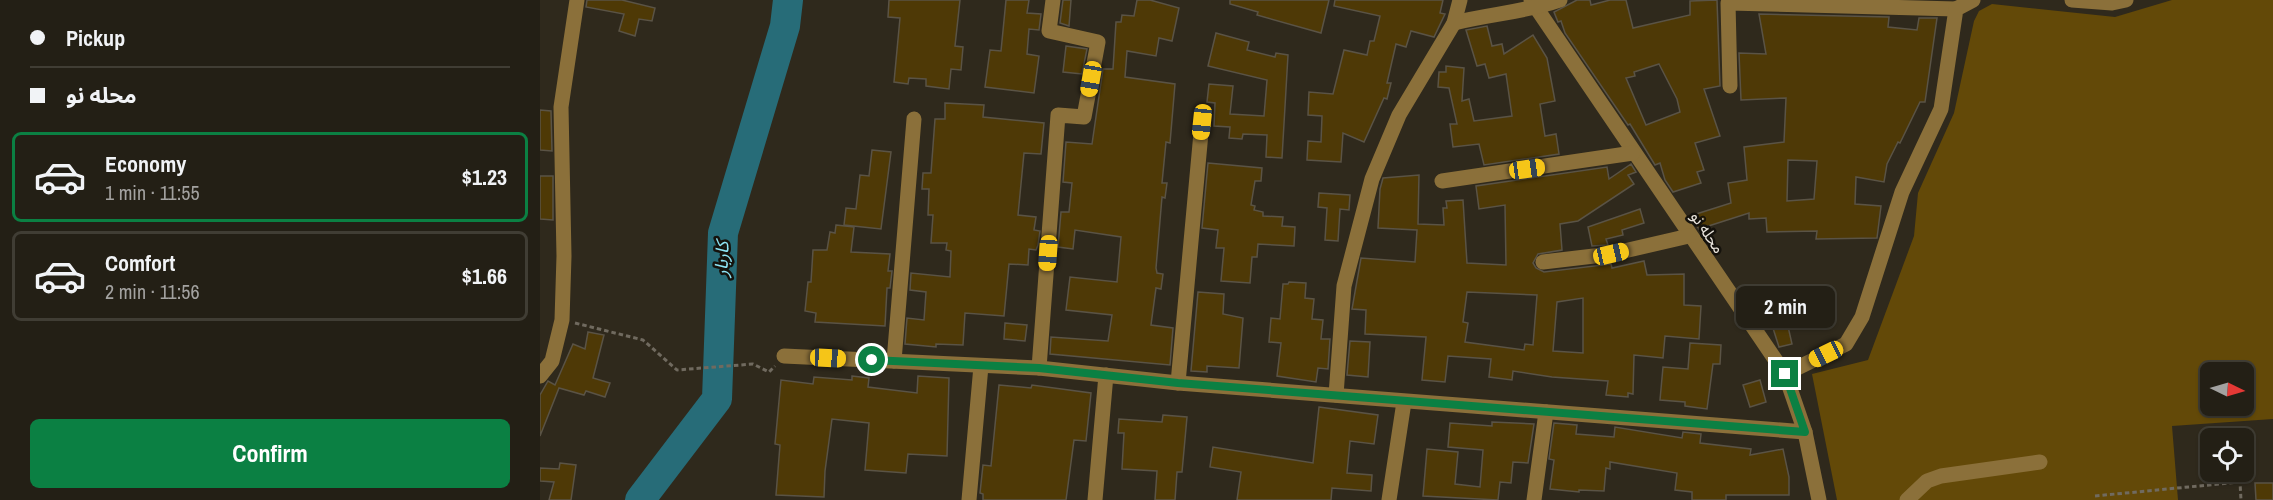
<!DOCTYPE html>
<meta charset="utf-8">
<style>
body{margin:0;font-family:"Archivo Narrow","Noto Sans Arabic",sans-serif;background:#2b271e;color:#f1f3f6;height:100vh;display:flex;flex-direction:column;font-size:22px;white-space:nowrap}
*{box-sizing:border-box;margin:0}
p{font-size:20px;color:#a3a2a0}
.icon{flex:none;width:33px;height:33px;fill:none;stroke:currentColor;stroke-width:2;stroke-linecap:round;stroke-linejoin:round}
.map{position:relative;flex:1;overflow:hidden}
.drawer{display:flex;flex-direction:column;background:#231f15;width:540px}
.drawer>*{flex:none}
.guide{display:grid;align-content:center;height:132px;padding:0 30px;background:#231f15}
.needle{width:39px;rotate:95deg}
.tools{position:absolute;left:1660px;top:362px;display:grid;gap:12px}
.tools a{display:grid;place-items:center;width:54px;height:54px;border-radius:9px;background:#231f15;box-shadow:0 2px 4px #0004,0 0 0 2px #403d34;font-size:30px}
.end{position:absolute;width:27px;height:27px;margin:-14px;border:8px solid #0b8043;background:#fff;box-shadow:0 0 0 3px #fff}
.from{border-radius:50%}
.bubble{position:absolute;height:42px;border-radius:9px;background:#231f15;box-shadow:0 2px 4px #0004,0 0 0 2px #403d34;font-size:20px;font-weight:800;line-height:42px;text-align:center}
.car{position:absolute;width:18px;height:36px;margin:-18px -9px;border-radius:8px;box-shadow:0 0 4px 2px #0007;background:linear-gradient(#f5c518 24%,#345 0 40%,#f5c518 0 76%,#345 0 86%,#f5c518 0)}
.guide b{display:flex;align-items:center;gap:21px;height:57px;font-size:22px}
.guide b+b{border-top:2px solid #403d34}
.guide i{width:15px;height:15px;background:#f1f3f6}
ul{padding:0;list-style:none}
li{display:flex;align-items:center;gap:18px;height:90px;margin:0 12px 9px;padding:0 18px;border:3px solid #403d34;border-radius:9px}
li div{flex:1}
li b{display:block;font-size:22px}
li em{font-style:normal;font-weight:800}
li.on{border-color:#0b8043}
li>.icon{width:54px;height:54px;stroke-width:1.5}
.action{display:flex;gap:12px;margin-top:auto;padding:12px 30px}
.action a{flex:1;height:69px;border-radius:9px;background:#0b8043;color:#fff;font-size:24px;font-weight:800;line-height:69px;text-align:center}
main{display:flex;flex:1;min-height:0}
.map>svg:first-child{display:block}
.green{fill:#634908;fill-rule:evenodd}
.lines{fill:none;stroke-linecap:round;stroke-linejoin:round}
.river{stroke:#276c78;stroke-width:30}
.building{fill:#4e3906;stroke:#5a5345;stroke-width:1.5;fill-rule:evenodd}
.path{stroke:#706a5f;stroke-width:3;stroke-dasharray:4.5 3;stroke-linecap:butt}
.minor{stroke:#8b703a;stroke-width:15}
.route{stroke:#0b8043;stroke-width:8}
.labels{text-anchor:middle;stroke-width:5;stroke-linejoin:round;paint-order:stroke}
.street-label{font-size:16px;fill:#eae5dd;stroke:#15120c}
.water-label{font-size:18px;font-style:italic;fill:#8ee6f7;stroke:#15120c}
</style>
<main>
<section class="drawer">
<div class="guide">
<b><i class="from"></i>Pickup</b>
<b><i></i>محله نو</b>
</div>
<ul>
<li class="on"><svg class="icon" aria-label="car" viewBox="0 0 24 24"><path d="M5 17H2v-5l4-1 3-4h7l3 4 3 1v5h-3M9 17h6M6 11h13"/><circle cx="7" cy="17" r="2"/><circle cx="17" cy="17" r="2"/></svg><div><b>Economy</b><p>1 min · 11:55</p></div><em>$1.23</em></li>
<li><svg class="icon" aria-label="car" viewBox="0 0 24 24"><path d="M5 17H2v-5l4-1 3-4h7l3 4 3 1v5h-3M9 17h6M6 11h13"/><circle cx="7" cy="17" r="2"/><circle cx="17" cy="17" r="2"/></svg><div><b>Comfort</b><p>2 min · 11:56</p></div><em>$1.66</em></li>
</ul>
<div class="action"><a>Confirm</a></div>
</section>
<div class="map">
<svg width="1733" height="500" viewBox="0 0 1733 500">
<rect width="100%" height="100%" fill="#2f291c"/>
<path class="green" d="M1632,0H1733V419L1632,426L1638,500H1297L1272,374L1328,360L1374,236L1378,193L1414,113L1434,21L1439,11L1452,4L1575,17ZM1671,372H1704V405H1671Z"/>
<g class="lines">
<path class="river" d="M100,500L177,399L183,233L245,26L248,0"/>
</g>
<g class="building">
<path d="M47,0H82L115,8L112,21L99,19L95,36L79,31L84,14L46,7Z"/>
<path d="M349,0H420L415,46L423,47L421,70L411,69L409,89L386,86V79L369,78L368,84L354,82L360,18L348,17Z"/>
<path d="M466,0H489L487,13L501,14L499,30L489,29L487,54L499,56L494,93L445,87L450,50L461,51Z"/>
<path d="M523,0H531L529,26L520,23Z"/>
<path d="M597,0H610L639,8L632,41L619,38L616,56L587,51L585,77L635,84L630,143L626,142L622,183H627L625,198L622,197L616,268L617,273L623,274L621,289L616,288L611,325L633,328L630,365L510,354L511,337L568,341L572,315L526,310L530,277L577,282L581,237L535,230L533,249L518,247L521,212H529L532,183L523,182L526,142L552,144L563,69H573L576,22H581L582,15L594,16Z"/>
<path d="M690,0H789L781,33L717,15L718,12L690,4Z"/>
<path d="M795,0H903L900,13L905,14L894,37L871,31L866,47L856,44L847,83H851L847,99L844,98L824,142L803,133L801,162L767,160L768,141L781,142L782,116L768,115L769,92L793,94L804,50L827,55L830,41H834L840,16L794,6Z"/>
<path d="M1037,0H1050L1051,5L1070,0H1086L1093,28L1150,15V1L1177,0L1180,86L1164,89L1180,136L1155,143L1164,170L1157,172L1161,183L1133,192L1125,180L1120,163L1115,165L1090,124L1088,125L1025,33L1021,21L1018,22L1014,12ZM1119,64L1137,99L1140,112L1106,125L1086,78L1095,76L1094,72Z"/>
<path d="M1219,14L1349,17L1348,27L1377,30L1379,18H1397L1385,102H1380L1360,143L1358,142L1347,164L1344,182L1316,177L1315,204L1341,206L1337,238L1276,239L1277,231L1227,232L1226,218L1209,219V213L1159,229L1150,216L1191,203L1188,183L1207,180L1204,147L1244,142L1246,98L1201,100L1199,53L1226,54ZM1248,160L1277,161L1274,199L1247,201Z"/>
<path d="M947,26L952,46L962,44L964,54L993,35L1007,58L1015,101L1000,104L1005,136L1016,134L1019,154L944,165L939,144L913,147L910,124H917L909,88L898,87L899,72H906V66L924,68L922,101L929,99L934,121L972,116L966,74L949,78L945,64L937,66L926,30Z"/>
<path d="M676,33L709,42L707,50L735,57L736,53L748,55L742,158L726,157L727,135L703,134L702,139L689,138L690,127L674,126L675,103L667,102L669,84L693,86L690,114L724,116L727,80L668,66Z"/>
<path d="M526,46L547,49L542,74L523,72Z"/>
<path d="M405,103L444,105L443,117L504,123L501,154L484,153L478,215L496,217L494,230L500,231L498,245L496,250L489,249L488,265L469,264L464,316L425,313L423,345L396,344V347L365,344L367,318L384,320L386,292L370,290L371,273L410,277L411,251L406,250L407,243H391L393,215H388L389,189H382L383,173H391L395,119H405Z"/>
<path d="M0,110L11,111L12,151L0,150Z"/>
<path d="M332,150L351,152L341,229L304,225L306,208L316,209L320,175L329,176Z"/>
<path d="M668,163L722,168L721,181H715L711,205L715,206L714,210L723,212V216L743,217L742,226L755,227L754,246L718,244L717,257H712L710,283L681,281L684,248H676L678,230L662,228Z"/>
<path d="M1091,164L1096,172L1088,175L1094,184L1038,221L1020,224L1022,250L998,254L993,263L996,268L1004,272L1071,264L1072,268L1104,261L1107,275L1144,274V305L1161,306L1159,339L1125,336L1123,358L1094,355L1093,394L1088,393V397L1066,395L1068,381L1012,377L973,371L972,380L949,377L951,359L908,356L905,382L882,380L886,337L825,334L826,310L812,309L821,258L875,262L877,230L838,228L840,189L843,178L879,175L878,224L904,225L903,208H907L906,201L923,200L927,263L966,265L965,205L939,209L936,186L1067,167L1069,179ZM927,292L997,295L993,345L985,344L984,350L925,342L928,323L923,322ZM1043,298V353L1013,351L1017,302Z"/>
<path d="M0,176H13V220L0,219Z"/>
<path d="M779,193L810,195L809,210L800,209L798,241L785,240L787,208L778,207Z"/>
<path d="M1100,209L1104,223L1082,230L1083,235L1066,239L1068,245L1052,246L1048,227Z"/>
<path d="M296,225L314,227L311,252L350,254L348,271H352L350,288H347L345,326L275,322L276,313L265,311L268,282H271L273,250H287L290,232L295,233Z"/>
<path d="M749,282L766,283L765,298L774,299L772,319L783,320L781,339H790L788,369L778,368L776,382L737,376L741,343L729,342L731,318L740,319L743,284H748Z"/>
<path d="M658,292L684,294L683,314L703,318L699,368L667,366V372L651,371Z"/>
<path d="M1247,322L1252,344L1239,347L1232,325Z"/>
<path d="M465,323L487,325L485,341L464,339Z"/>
<path d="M48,332L64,335L53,378L70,383L65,397L46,391L44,395L19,388L0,436V395L8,381L15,385L33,344L45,349Z"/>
<path d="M810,341L830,342L828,377L807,375Z"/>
<path d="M1150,343L1181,345L1180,364H1173L1167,409L1145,406V402L1120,400L1123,367L1148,369Z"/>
<path d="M312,376L329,378L328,387L377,393L378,376L409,378L407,456L368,454L366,473L325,470L329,423L292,419L285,471L284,497L236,495L240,445L235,444L241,380L273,384L274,377L312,380Z"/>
<path d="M1220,380L1226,402L1210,407L1203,385Z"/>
<path d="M459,385L491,388L492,385L551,393L546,441L534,440L526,500H443V494L440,493L443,465L451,466Z"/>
<path d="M779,407L838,415L834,444L810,441L807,473L832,475L831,491L792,488L791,500H697L701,472L670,467L673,447L773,463Z"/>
<path d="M623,415L647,417L642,472H637L635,500H615L617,471L582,469L584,433H578L579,419L622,422Z"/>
<path d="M952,422L994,424L988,463L973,462L971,483L960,482L958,500L883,496L887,449L918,452L915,484L940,487L943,450L908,447L910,423L952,426Z"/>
<path d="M1014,423L1037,425L1036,434L1074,437L1075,427L1142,438L1143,432L1161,434L1160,443L1211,449L1210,455L1243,449L1249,477V495H1186V500H1152V492L1135,490L1137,473L1070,462V469L1066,468L1064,491L1039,490V492L1010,489L1014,460L1009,459Z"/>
<path d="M20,463L36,465L31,500H9L14,482L0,481V468L19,469Z"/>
<path d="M1715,483H1733V500H1716Z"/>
</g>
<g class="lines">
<g class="path">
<path d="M35,323L103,340L137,370L213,364L229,372L235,366"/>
<path d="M1555,496L1700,482L1701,500"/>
</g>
<g class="minor">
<path d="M991,0L1245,374L1265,432L1279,500"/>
<path d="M1532,0L1572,3L1586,0"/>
<path d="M914,23C950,14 986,12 1020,0"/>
<path d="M1190,86L1188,3L1416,9"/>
<path d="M902,181L1093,153"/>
<path d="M1003,262L1071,254L1149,236"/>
<path d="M244,356L499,368L638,383L1265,432"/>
<path d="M354,361L374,119"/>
<path d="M499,368L518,115L544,117L558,42L509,31L513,0"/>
<path d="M1245,374L1306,344L1322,317L1362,192L1401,109L1416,9L1433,0"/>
<path d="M0,376L12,361L22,320L24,256L21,107L37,0"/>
<path d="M638,383L662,122"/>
<path d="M796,395L804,286L832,179L859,115L914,23L920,0"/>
<path d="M429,500L441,366"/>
<path d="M555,500L566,375"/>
<path d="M849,500L864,402"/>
<path d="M994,500L1006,412"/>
<path d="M1367,500L1387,481L1401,476L1500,462"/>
</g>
</g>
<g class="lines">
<path class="route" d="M332,360L499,368L638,383L1265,432L1245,374"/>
</g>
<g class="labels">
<g class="street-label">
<text transform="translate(1168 232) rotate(56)" y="6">محله نو</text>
</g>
<g class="water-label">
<text transform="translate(182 259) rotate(-88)" y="6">کاربار</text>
</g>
</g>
</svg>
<div class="tools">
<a><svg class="needle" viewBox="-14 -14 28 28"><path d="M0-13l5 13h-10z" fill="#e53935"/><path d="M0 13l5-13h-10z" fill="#a3a2a0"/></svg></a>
<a><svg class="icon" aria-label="locate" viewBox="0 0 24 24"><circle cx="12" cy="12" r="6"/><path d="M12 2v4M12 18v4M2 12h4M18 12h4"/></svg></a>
</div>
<i class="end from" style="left:332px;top:360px"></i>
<i class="end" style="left:1245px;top:374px"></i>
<div class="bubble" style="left:1196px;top:286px;width:99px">2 min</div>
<i class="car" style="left:551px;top:79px;rotate:190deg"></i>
<i class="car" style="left:662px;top:122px;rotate:186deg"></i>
<i class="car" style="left:987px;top:169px;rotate:82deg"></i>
<i class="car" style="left:508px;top:253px;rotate:184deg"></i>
<i class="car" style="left:1071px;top:254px;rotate:77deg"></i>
<i class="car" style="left:1286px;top:354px;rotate:244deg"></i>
<i class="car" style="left:288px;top:358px;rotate:93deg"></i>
</div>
</main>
